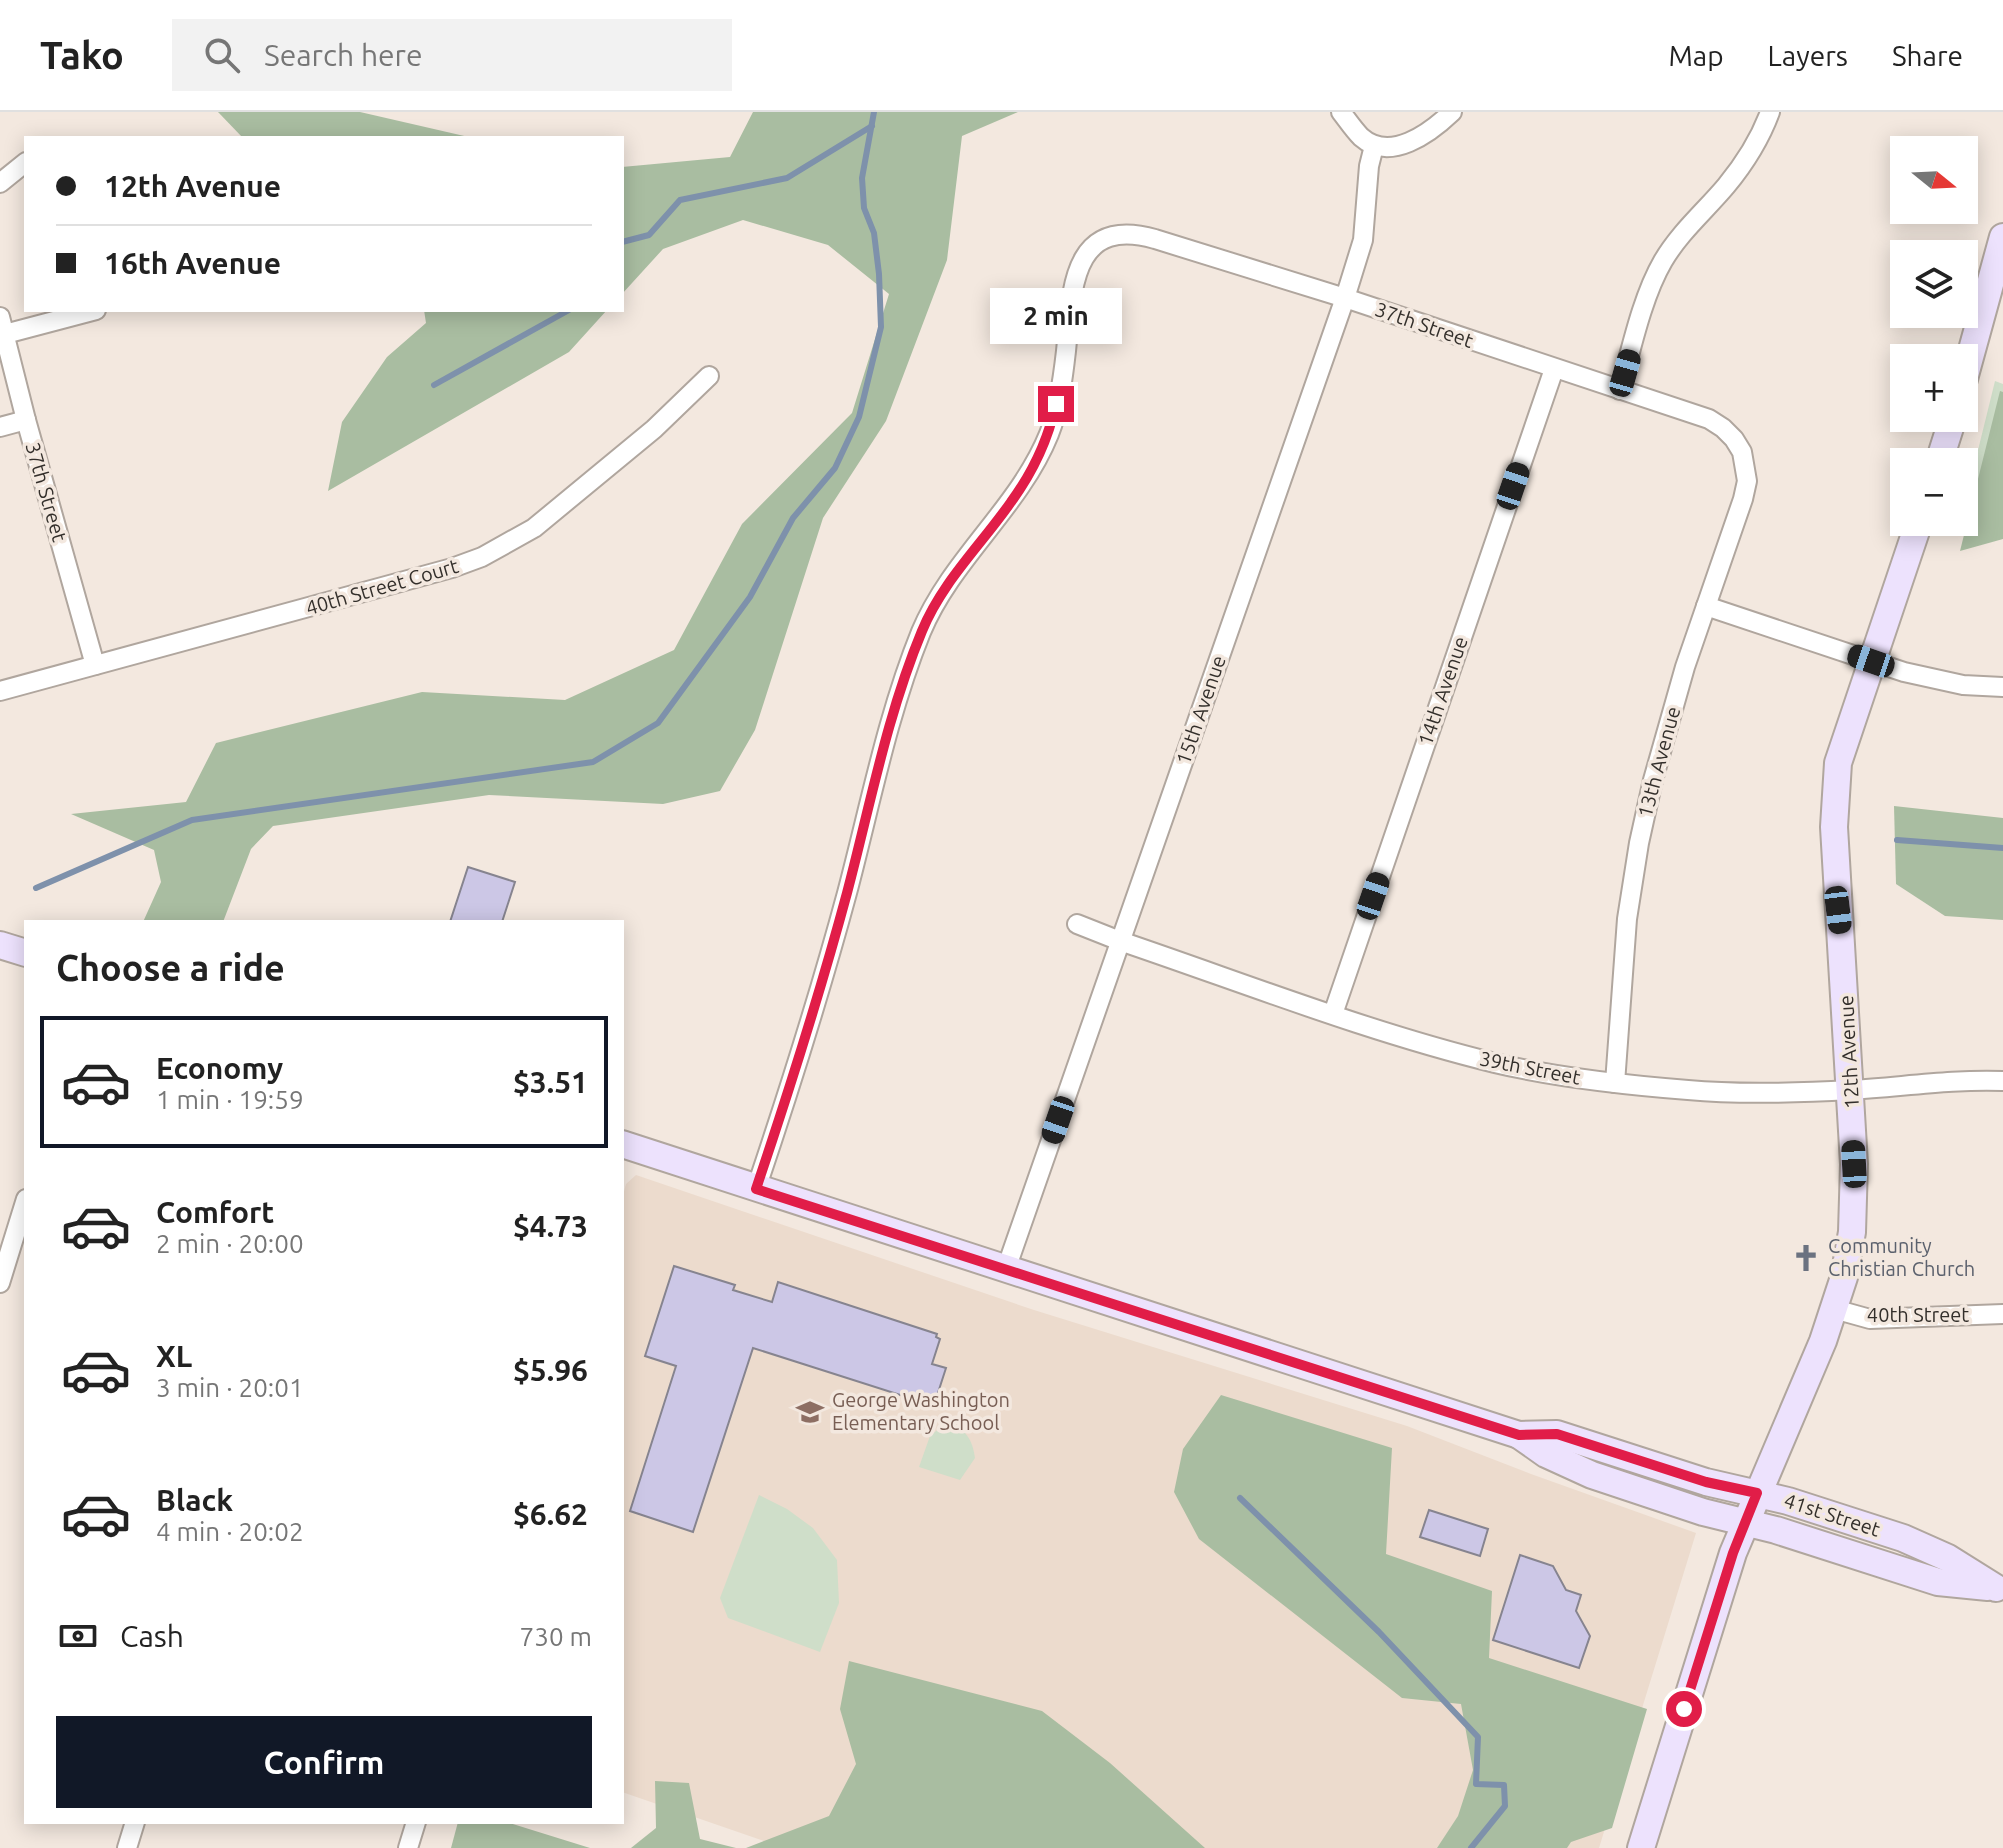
<!DOCTYPE html>
<meta charset="utf-8">
<style>
body{margin:0;font-family:Ubuntu,sans-serif;background:#f2f2f2;color:#222;height:100vh;display:flex;flex-direction:column;font-size:30px;white-space:nowrap}
*{box-sizing:border-box;margin:0}
p{font-size:26px;color:#767676}
.icon{flex:none;width:44px;height:44px;fill:none;stroke:currentColor;stroke-width:2;stroke-linecap:round;stroke-linejoin:round}
.map{position:relative;flex:1;overflow:hidden}
.details{position:absolute;left:24px;top:808px;width:600px;height:904px;display:flex;flex-direction:column;background:#fff;border-radius:0px;box-shadow:0 4px 20px #0003}
.details>*{flex:none}
.top-card{position:absolute;left:24px;top:24px;width:600px;height:176px;border-radius:0px;box-shadow:0 4px 20px #0003;display:grid;align-content:center;height:176px;padding:0 32px;background:#fff}
.needle{width:52px;rotate:108deg}
.fabs{position:absolute;left:1890px;top:24px;display:grid;gap:16px}
.fabs a{display:grid;place-items:center;width:88px;height:88px;border-radius:0px;background:#fff;box-shadow:0 4px 20px #0003;font-size:40px}
.end{position:absolute;width:36px;height:36px;margin:-18px;border:10px solid #e11d48;background:#fff;box-shadow:0 0 0 4px #fff}
.from{border-radius:50%}
.bubble{position:absolute;height:56px;border-radius:0px;background:#fff;box-shadow:0 4px 20px #0003;font-size:26px;font-weight:600;line-height:56px;text-align:center}
.car{position:absolute;width:24px;height:48px;margin:-24px -12px;border-radius:10px;box-shadow:0 0 6px 2px #0007;background:linear-gradient(#222 24%,#8ab4d8 0 40%,#222 0 76%,#8ab4d8 0 86%,#222 0)}
.top-card b{display:flex;align-items:center;gap:28px;height:76px;font-size:30px}
.top-card b+b{border-top:2px solid #e0e0e0}
.top-card i{width:20px;height:20px;background:#222}
ul{padding:0;list-style:none}
li{display:flex;align-items:center;gap:24px;height:132px;margin:0 16px 12px;padding:0 16px;border:4px solid transparent;border-radius:0px}
li div{flex:1}
li b{display:block;font-size:30px}
li em{font-style:normal;font-weight:600}
li.active{border-color:#111827}
li>.icon{width:72px;height:72px;stroke-width:1.5}
h2{padding:0 32px;font-size:36px;line-height:96px}
.pay{display:flex;align-items:center;gap:20px;height:88px;padding:0 32px;font-size:30px}
.pay p{margin-inline-start:auto}
.primary-button{display:flex;gap:16px;margin-top:auto;padding:16px 32px}
.primary-button a{flex:1;height:92px;border-radius:0px;background:#111827;color:#fff;font-size:32px;font-weight:600;line-height:92px;text-align:center}
header{display:flex;align-items:center;gap:48px;box-sizing:border-box;height:112px;padding:0 40px;background:#fff;border-bottom:2px solid #e0e0e0}
header strong{font-size:38px}
nav{display:flex;gap:44px;margin-inline-start:auto;font-size:28px}
.search{width:560px;height:72px;background:#f2f2f2;display:flex;align-items:center;gap:20px;box-sizing:border-box;padding:0 28px;border-radius:0px;color:#767676;font-size:30px}
.map>svg:first-child{display:block}
.built{fill:#ecdbcd}
.green{fill:#cfdec9}
.forest{fill:#a9bda1}
.lines{fill:none;stroke-linecap:round;stroke-linejoin:round}
.stream{stroke:#7e91ab;stroke-width:6}
.building{fill:#ccc7e6;stroke:#86848f;stroke-width:2}
.street-casing{stroke:#b0a69e;stroke-width:22}
.secondary-casing{stroke:#b0a69e;stroke-width:30}
.street{stroke:#fff;stroke-width:18}
.secondary{stroke:#ede2fd;stroke-width:26}
.route{stroke:#e11d48;stroke-width:10}
.labels{text-anchor:middle;stroke-width:7;stroke-linejoin:round;paint-order:stroke}
.street-label{font-size:20px;fill:#332f2b;stroke:#f3e8df}
.worship-label{font-size:20px;fill:#5b616d;stroke:#f3e8df;text-anchor:start}
.education-label{font-size:20px;fill:#785e54;stroke:#f3e8df;text-anchor:start}
</style>
<header>
<strong>Tako</strong>
<div class="search"><svg class="icon" aria-label="search" viewBox="0 0 24 24"><circle cx="10" cy="10" r="6"/><path d="M15 15l6 6"/></svg>Search here</div>
<nav><a>Map</a><a>Layers</a><a>Share</a></nav>
</header>
<div class="map">
<svg width="2003" height="1736" viewBox="0 0 2003 1736">
<rect width="100%" height="100%" fill="#f3e8df"/>
<path class="built" d="M636,1063L1034,1198L1407,1314L1531,1362L1696,1421L1599,1736H784L622,1680V1087L626,1072Z"/>
<g class="green">
<path d="M1995,269L2003,272V401L1959,415L1960,410H1964V395Z"/>
<path d="M947,1310C966,1318 972,1326 975,1346L960,1368L919,1355L930,1324Z"/>
<path d="M759,1383L787,1397L813,1416L837,1448L839,1491L820,1540L728,1506L720,1486Z"/>
</g>
<g class="forest">
<path d="M218,0H360L473,26H243Z"/>
<path d="M753,0H1018L962,24L947,148L886,309L823,406L755,618L720,679L663,692L489,683L273,714L251,737L223,810H143L161,770L154,738L71,702L186,690L216,631L422,580L565,588L674,538L742,412L852,301L889,182L828,133L743,108L663,137L622,182V55L730,45Z"/>
<path d="M424,198H607L569,240L328,379L342,310L387,245L426,211Z"/>
<path d="M2000,279L2003,280V427L1960,439Z"/>
<path d="M1894,694L2003,706V808L1945,804L1896,772Z"/>
<path d="M1221,1283L1392,1336L1386,1442L1492,1479L1489,1546L1647,1597L1612,1716L1571,1730L1567,1736H1437L1458,1704L1473,1658L1461,1592L1402,1586L1199,1427L1174,1380L1183,1337Z"/>
<path d="M849,1549L1042,1599L1110,1651L1205,1736H746L829,1704L856,1652L840,1597Z"/>
<path d="M655,1669L689,1671L700,1727L736,1736H631L656,1716Z"/>
<path d="M458,1710H506L590,1736H451Z"/>
</g>
<g class="lines">
<g class="stream">
<path d="M622,130L649,123L680,88L787,66L872,14"/>
<path d="M434,273L569,198"/>
<path d="M1897,728L2003,736"/>
<path d="M36,776L192,708L593,650L658,611L750,485L793,406L835,356L859,305L881,215L879,162L874,121L864,96L862,66L874,0"/>
<path d="M1240,1386L1379,1520L1478,1625L1476,1672L1504,1673L1505,1694L1471,1736"/>
</g>
</g>
<g class="building">
<path d="M468,755L515,770L502,810H450Z"/>
<path d="M674,1154L735,1173L733,1178L772,1190L778,1170L937,1222L936,1225L940,1227L932,1252L946,1256L935,1290L920,1285L919,1289L753,1236L693,1420L630,1399L676,1254L645,1244Z"/>
<path d="M1429,1398L1488,1417L1480,1444L1420,1425Z"/>
<path d="M1520,1443L1553,1454L1566,1478L1581,1483L1576,1499L1590,1524L1579,1556L1493,1528Z"/>
</g>
<g class="lines">
<g class="street-casing">
<g id="street">
<path d="M1341,0C1348,9 1354,18 1361,25C1390,51 1430,21 1452,0"/>
<path d="M0,71L26,50"/>
<path d="M0,205L26,308L95,553"/>
<path d="M5,222L96,198"/>
<path d="M1620,278C1631,238 1642,185 1663,149C1680,120 1705,99 1726,74C1745,51 1760,27 1770,0"/>
<path d="M0,315L26,308"/>
<path d="M1706,494L1904,560L1963,573L2003,575"/>
<path d="M0,579L452,456L482,445L534,416L654,317L709,264"/>
<path d="M1077,812L1120,829C1244,871 1368,920 1495,951C1558,966 1624,973 1688,978C1742,983 1797,981 1851,978C1902,975 1952,967 2003,969"/>
<path d="M1333,902L1554,257"/>
<path d="M756,1077C789,979 820,881 847,781C870,694 887,604 921,520C952,446 1019,396 1049,322C1059,297 1063,266 1066,239C1072,181 1070,103 1155,127L1345,186L1709,307L1723,316L1734,327L1742,340L1747,369L1743,387L1685,555L1653,668L1639,731L1627,807L1615,971"/>
<path d="M1006,1157L1345,186L1363,128L1369,54L1374,34"/>
<path d="M0,1171L26,1087"/>
<path d="M1834,1197L1870,1207L2003,1202"/>
<path d="M127,1736L135,1710"/>
<path d="M408,1736L416,1710"/>
</g>
</g>
<g class="secondary-casing">
<g id="secondary">
<path d="M1964,267L2003,125"/>
<path d="M1939,350L1953,306"/>
<path d="M0,833L26,841"/>
<path d="M622,1032L1519,1323L1557,1322L1706,1370L1788,1389L1903,1426L1948,1446L1996,1476"/>
<path d="M1519,1323L1546,1342L1592,1363L1703,1400L1776,1418L1938,1470L1988,1475"/>
<path d="M1641,1736L1733,1441L1823,1229L1844,1165L1852,1120L1854,1052L1834,715L1838,651L1919,410"/>
</g>
</g>
<use href="#street" class="street"/>
<use href="#secondary" class="secondary"/>
</g>
<g class="lines">
<path class="route" d="M1056,292C1048,328 1033,360 1011,390C981,433 942,470 922,519C887,603 870,694 847,781C820,881 789,979 756,1077L1519,1323L1557,1322L1706,1370L1757,1381L1733,1441L1684,1597"/>
</g>
<defs>
<g id="church-bare" transform="scale(2.16)"><path d="M-1.2-6h2.4v3.5h3.3v2.4h-3.3V6h-2.4V-.1h-3.3v-2.4h3.3Z" fill="#6b7280" stroke="#f3e8df" stroke-width="2.5" paint-order="stroke"/></g>
<g id="school-bare" transform="scale(2.16)"><path d="M0-5L7-2L0 1L-7-2ZM-4 1L0 2.5L4 1V4Q0 6-4 4Z" fill="#8d6e63" stroke="#f3e8df" stroke-width="2.5" paint-order="stroke"/></g>
</defs>
<g fill-rule="evenodd">
<use href="#church-bare" x="1806" y="1146"/>
<use href="#school-bare" x="810" y="1300"/>
</g>
<g class="labels">
<g class="street-label">
<text transform="translate(1424 213) rotate(19)" y="7">37th Street</text>
<text transform="translate(46 380) rotate(74)" y="7">37th Street</text>
<text transform="translate(382 475) rotate(-16)" y="7">40th Street Court</text>
<text transform="translate(1443 579) rotate(-71)" y="7">14th Avenue</text>
<text transform="translate(1201 598) rotate(-71)" y="7">15th Avenue</text>
<text transform="translate(1659 650) rotate(-75)" y="7">13th Avenue</text>
<text transform="translate(1849 940) rotate(-93)" y="7">12th Avenue</text>
<text transform="translate(1530 956) rotate(11)" y="7">39th Street</text>
<text x="1918" y="1210">40th Street</text>
<text transform="translate(1832 1403) rotate(18)" y="7">41st Street</text>
</g>
<g class="worship-label">
<text x="1828" y="1141">Community<tspan x="1828" dy="23">Christian Church</tspan></text>
</g>
<g class="education-label">
<text x="832" y="1295">George Washington<tspan x="832" dy="23">Elementary School</tspan></text>
</g>
</g>
</svg>
<div class="fabs">
<a><svg class="needle" viewBox="-14 -14 28 28"><path d="M0-13l5 13h-10z" fill="#e53935"/><path d="M0 13l5-13h-10z" fill="#767676"/></svg></a>
<a><svg class="icon" aria-label="layers" viewBox="0 0 24 24"><path d="M12 4l9 5-9 5-9-5zM3 14l9 5 9-5"/></svg></a>
<a>+</a>
<a>−</a>
</div>
<i class="end from" style="left:1684px;top:1597px"></i>
<i class="end" style="left:1056px;top:292px"></i>
<div class="bubble" style="left:990px;top:176px;width:132px">2 min</div>
<i class="car" style="left:1625px;top:261px;rotate:16deg"></i>
<i class="car" style="left:1513px;top:374px;rotate:19deg"></i>
<i class="car" style="left:1871px;top:549px;rotate:289deg"></i>
<i class="car" style="left:1373px;top:784px;rotate:19deg"></i>
<i class="car" style="left:1838px;top:798px;rotate:173deg"></i>
<i class="car" style="left:1058px;top:1008px;rotate:199deg"></i>
<i class="car" style="left:1854px;top:1052px;rotate:357deg"></i>
<div class="top-card">
<b><i class="from"></i>12th Avenue</b>
<b><i></i>16th Avenue</b>
</div>
<section class="details">
<h2>Choose a ride</h2>
<ul>
<li class="active"><svg class="icon" aria-label="car" viewBox="0 0 24 24"><path d="M5 17H2v-5l4-1 3-4h7l3 4 3 1v5h-3M9 17h6M6 11h13"/><circle cx="7" cy="17" r="2"/><circle cx="17" cy="17" r="2"/></svg><div><b>Economy</b><p>1 min · 19:59</p></div><em>$3.51</em></li>
<li><svg class="icon" aria-label="car" viewBox="0 0 24 24"><path d="M5 17H2v-5l4-1 3-4h7l3 4 3 1v5h-3M9 17h6M6 11h13"/><circle cx="7" cy="17" r="2"/><circle cx="17" cy="17" r="2"/></svg><div><b>Comfort</b><p>2 min · 20:00</p></div><em>$4.73</em></li>
<li><svg class="icon" aria-label="car" viewBox="0 0 24 24"><path d="M5 17H2v-5l4-1 3-4h7l3 4 3 1v5h-3M9 17h6M6 11h13"/><circle cx="7" cy="17" r="2"/><circle cx="17" cy="17" r="2"/></svg><div><b>XL</b><p>3 min · 20:01</p></div><em>$5.96</em></li>
<li><svg class="icon" aria-label="car" viewBox="0 0 24 24"><path d="M5 17H2v-5l4-1 3-4h7l3 4 3 1v5h-3M9 17h6M6 11h13"/><circle cx="7" cy="17" r="2"/><circle cx="17" cy="17" r="2"/></svg><div><b>Black</b><p>4 min · 20:02</p></div><em>$6.62</em></li>
</ul>
<div class="pay"><svg class="icon" aria-label="cash" viewBox="0 0 24 24"><path d="M3 7h18v10H3z"/><circle cx="12" cy="12" r="2"/></svg>Cash<p>730 m</p></div>
<div class="primary-button"><a>Confirm</a></div>
</section>
</div>
